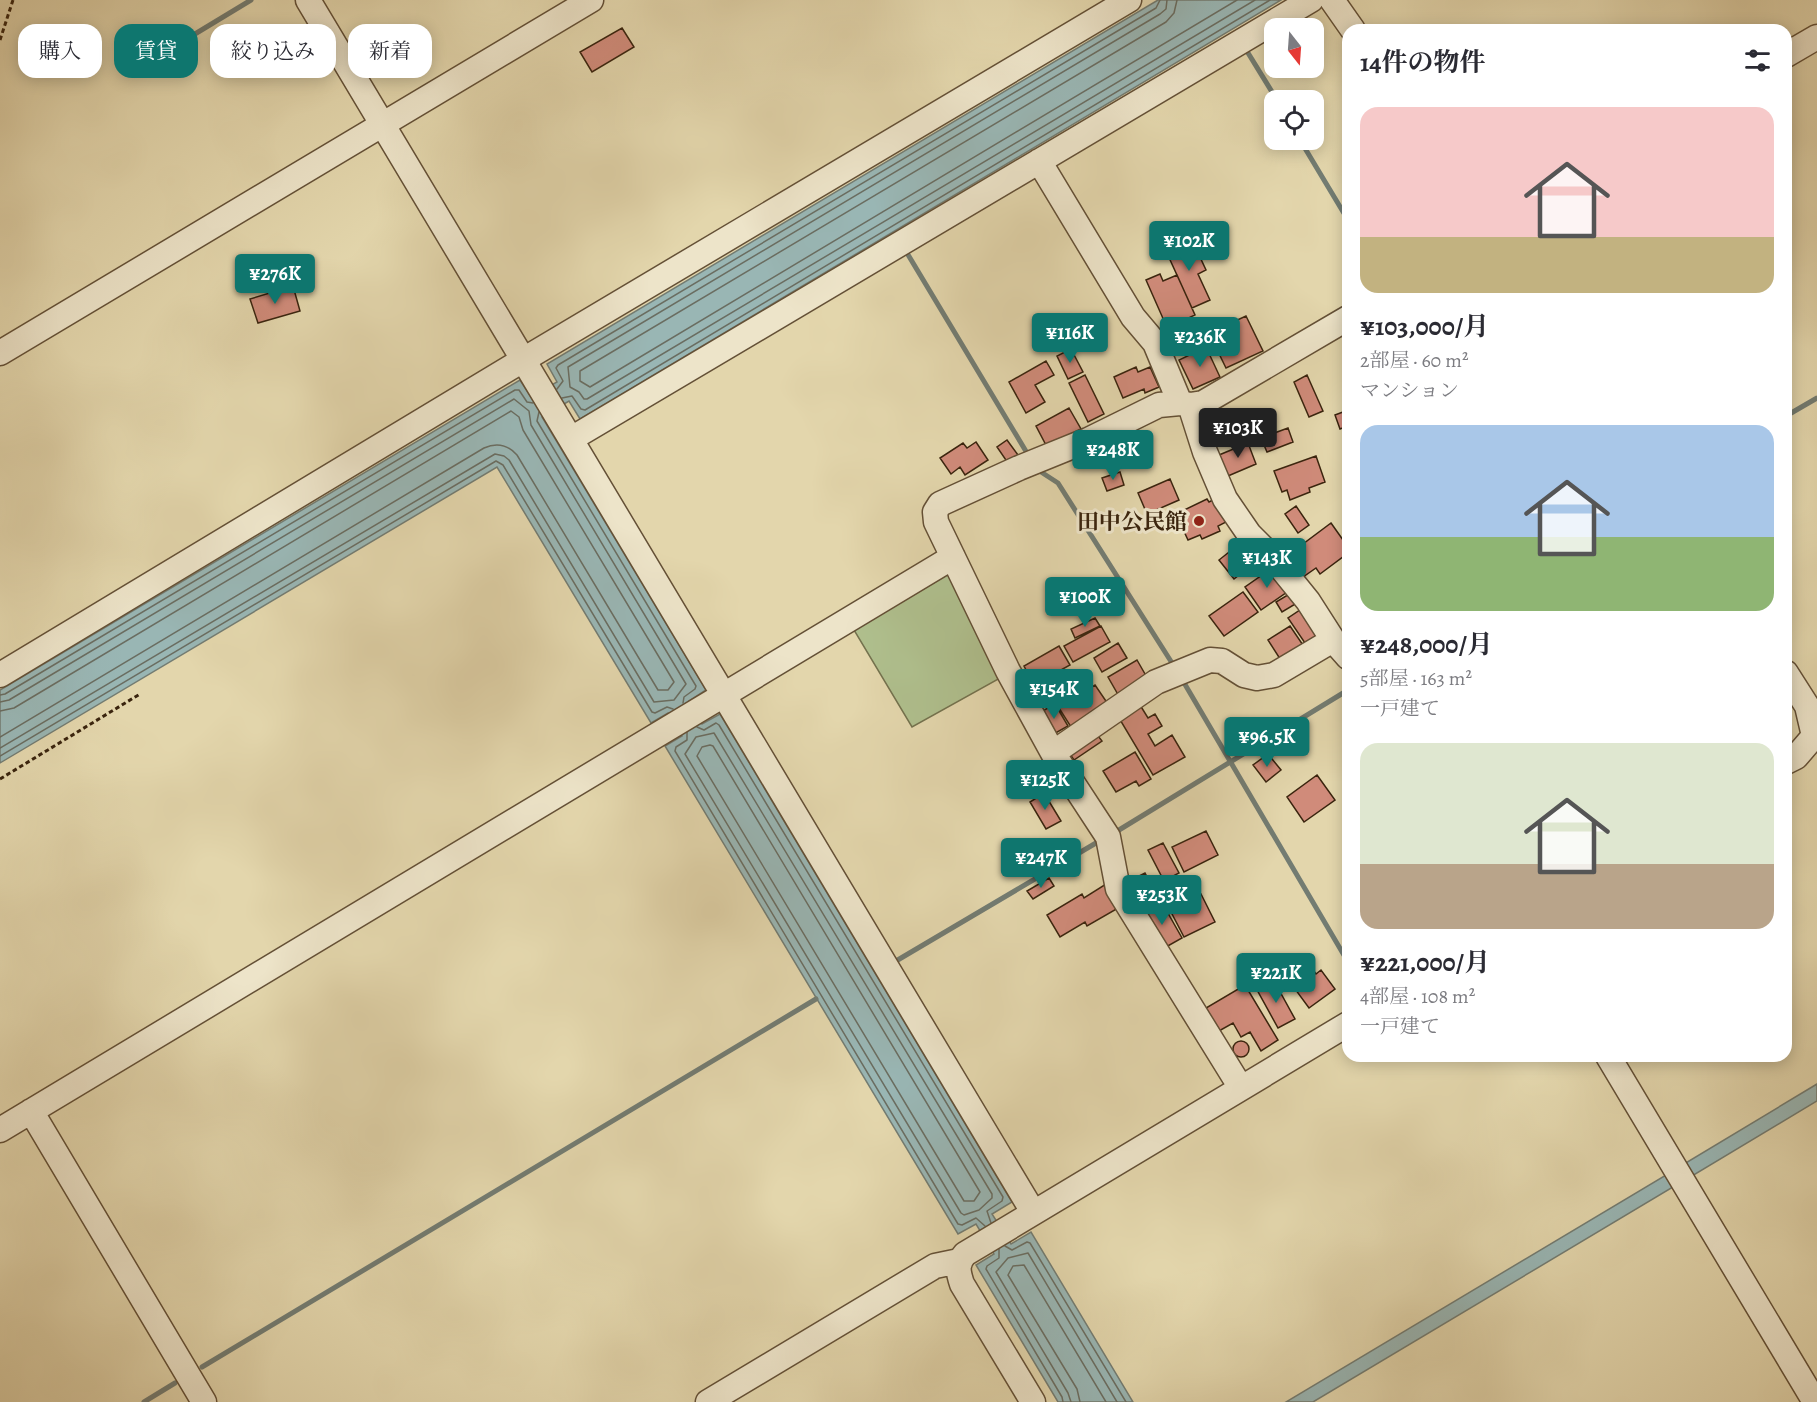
<!DOCTYPE html>
<html lang="ja">
<meta charset="utf-8">
<style>
body{margin:0;font-family:Alegreya,"Noto Serif JP",serif;background:#f7f7f7;color:#2b2b33;height:100vh;display:flex;flex-direction:column;font-size:22px;white-space:nowrap}
*{box-sizing:border-box;margin:0}
p{font-size:20px;color:#7c7c81}
.icon{flex:none;width:33px;height:33px;fill:none;stroke:currentColor;stroke-width:2;stroke-linecap:round;stroke-linejoin:round}
.map{position:relative;flex:1;overflow:hidden}
.panel{position:absolute;left:1342px;top:24px;width:450px;height:1038px;display:flex;flex-direction:column;background:#fff;border-radius:18px;box-shadow:0 3px 15px #0003}
.panel>*{flex:none}
.top-card{position:absolute;left:18px;top:24px;width:570px;height:54px;display:flex;gap:12px}
.needle{width:39px;rotate:163deg}
.tools{position:absolute;left:1264px;top:18px;display:grid;gap:12px}
.tools a{display:grid;place-items:center;width:60px;height:60px;border-radius:12px;background:#fff;box-shadow:0 3px 15px #0003;font-size:30px}
.price{position:absolute;translate:-50% -51px;padding:0 14px;border-radius:6px;background:#0f766e;color:#fff;font-size:20px;line-height:39px;filter:drop-shadow(0 2px 3px #0008)}
.price::after{content:'';position:absolute;left:50%;top:36px;width:18px;height:14px;margin-left:-9px;background:inherit;clip-path:polygon(0 0,100% 0,50% 100%)}
.price.active{background:#222;color:#fff}
ul{padding:0;list-style:none}
li{display:grid;align-content:center;gap:12px;height:318px;padding:0 18px}
li span{display:grid;place-items:center;height:186px;border-radius:18px;color:#555}
li>.icon{margin-inline-start:auto}
span .icon{width:108px;height:108px;fill:#fffc;stroke-width:1}
li b{font-size:26px}
h2{display:flex;justify-content:space-between;align-items:center;height:72px;padding:0 18px;font-size:26px}
.chip{padding:0 21px;border-radius:18px;background:#fff;box-shadow:0 3px 15px #0003;font-size:21px;line-height:54px}
.chip.active{background:#0f766e;color:#fff}
.map>svg:first-child{display:block}
.green{fill:#afbf8d;stroke:#74724e;stroke-width:1.5}
.water{fill:#99b6b4;stroke:#737c72;stroke-width:1.5}
.lines{fill:none;stroke-linecap:round;stroke-linejoin:round}
.shore{stroke:#6a6d61;stroke-width:1.5}
.stream{stroke:#737c72;stroke-width:5}
.building{fill:#d08b7a;stroke:#3a240e;stroke-width:1.5}
.minor-casing{stroke:#645036;stroke-width:27}
.path{stroke:#3a240e;stroke-width:3;stroke-dasharray:4.5 3;stroke-linecap:butt}
.minor{stroke:#ede4c9;stroke-width:24}
.poi-dot{fill:#8f2418;stroke:#ede4c9;stroke-width:2}
.labels{text-anchor:middle;stroke-width:6;stroke-linejoin:round;paint-order:stroke}
.poi-label{font-size:22px;font-weight:bold;fill:#3a240e;stroke:#ede4c9;text-anchor:end}
</style>
<div class="map">
<svg width="1817" height="1402" viewBox="0 0 1817 1402">
<rect width="100%" height="100%" fill="#e3d6ac"/>
<filter id="stains"><feTurbulence type="fractalNoise" baseFrequency=".00333" numOctaves="4"/><feColorMatrix values="0 0 0 0 .2 0 0 0 0 .09 0 0 0 0 .02 0 0 0 .5 -.17"/></filter>
<radialGradient id="worn" r=".72"><stop offset=".6" stop-color="#630" stop-opacity="0"/><stop offset="1" stop-color="#630" stop-opacity=".3"/></radialGradient>
<path class="green" d="M952,572l50,105 -90,50 -58,-97z"/>
<path class="water" d="M1158,0h123l-701,419 -11,-18 -27,16 164,273 -17,11 13,23 18,-10 292,488 -20,12 19,30 20,-12 102,170h-75l-82,-137 18,-11 -18,-30 -18,10 -293,-488 17,-10 -14,-23 -17,10 -154,-256 -497,296v-73l520,-310 11,17 26,-15 -10,-18z
M1817,1084v17l-125,75 -8,-12z
M1666,1175l7,12 -360,215h-27z"/>
<g class="lines">
<path class="shore" d="M1167,0l-1,9 -6,5 -592,353 2,20 9,5 5,7h3l668,-399
M1177,0l-3,13 -8,9 -586,349v10l10,6 647,-387
M557,389l6,-8 -7,-13 2,-3 598,-357 4,-8
M562,398l10,-2 9,13 4,1 685,-410
M539,412l-2,9 159,265 -1,3 -11,8 -1,6
M0,695l5,-1 510,-304h4l8,12 6,1
M0,702l9,-2 505,-301 15,12 2,14 155,259 -12,16 -20,2 -145,-242 -5,-4 -9,-2 -495,294
M0,711l14,-3 497,-297 8,6 4,13 151,252 -6,8h-10l-141,-235c-9,-10 -20,-13 -33,-7l-484,289
M697,727l7,3 12,-7 3,2 284,472 -1,4 -15,10 4,12
M687,732v8l-11,7 -1,4 283,473 4,1 14,-7 9,8
M714,733l278,461v4l-13,12 -15,5 -3,-2 -276,-459 11,-17z
M710,745l3,1 267,446 -6,9h-10l-267,-445 5,-9z
M0,756l496,-295 7,4 149,247 3,1 12,-6 6,2
M1005,1246l7,4 15,-8 3,1 96,159
M999,1249v9l-12,8 -1,3 76,128 1,5
M1071,1402l-3,-9 -72,-121 12,-14 20,-5 89,149
M1080,1402l-3,-13 -69,-114 5,-9 11,-1 82,137"/>
<path class="stream" d="M1245,48l32,52
M152,60l99,-60
M1300,140l48,80
M907,253l120,200
M1786,416l31,-18
M1038,470l20,13 114,180
M1183,681l165,281
M1119,830l229,-140
M896,961l200,-118
M202,1367l614,-368
M144,1402l31,-19"/>
</g>
<path class="building" d="M622,28l12,19 -42,25 -12,-20z
M1192,240l14,30 -8,4 12,26 -18,8 -26,-57z
M1160,274l3,7 14,-6 18,40 -13,6 2,4 -15,7 -23,-52z
M293,286l7,25 -42,12 -8,-24z
M1246,316l17,35 -37,17 -17,-35z
M1206,347l14,30 -27,12 -14,-29z
M1071,349l12,23 -15,7 -11,-23z
M1046,361l8,14 -19,10 10,17 -19,11 -17,-31z
M1136,367l2,5 12,-5 9,20 -14,6 -1,-4 -21,9 -9,-21z
M1085,375l19,39 -16,8 -19,-39z
M1307,375l16,36 -14,6 -15,-35z
M1069,408l12,21 -34,18 -11,-21z
M1348,410v16l-8,3 -5,-14z
M1288,428l5,14 -26,10 -6,-14z
M1007,440l14,19 -11,7 -13,-19z
M976,442l12,18 -23,15 -5,-8 -9,7 -11,-16 23,-15 4,5z
M1248,443l8,21 -28,12 -9,-21z
M1316,456l9,26 -16,6 1,4 -20,8 -3,-10 -5,2 -8,-21z
M1120,472l4,13 -17,6 -5,-13z
M1170,479l9,21 -32,14 -9,-21z
M1217,498l11,23 -10,5 2,5 -18,8 -2,-4 -12,5 -12,-26 31,-15 2,3z
M1296,506l13,19 -11,8 -13,-19z
M1331,523l17,24v6l-28,21 -4,-6 -13,9 -16,-21z
M1243,541l15,19 -24,19 -15,-19z
M1276,570l14,20 -29,20 -16,-23 20,-14 2,3z
M1243,592l15,20 -34,24 -15,-20z
M1291,593l6,10 -15,9 -6,-10z
M1300,610l22,26 -15,10 -19,-28z
M1095,618l5,8 -25,12 -4,-9z
M1101,626l9,16 -37,20 -9,-16z
M1290,626l15,22 -23,14 -14,-22z
M1118,643l9,15 -25,14 -8,-14z
M1059,646l11,19 -36,20 -10,-19z
M1137,660l12,21 -29,17 -12,-21z
M1095,685l13,19 -37,23 -12,-19z
M1055,704l13,22 -16,9 -13,-22z
M1140,705l8,13 7,-4 7,12 -14,8 7,12 17,-11 13,22 -32,18 -34,-57z
M1095,732l7,9 -28,19 -7,-10z
M1135,752l16,27 -12,7 -3,-5 -20,11 -13,-21z
M1268,754l13,16 -15,12 -13,-17z
M1317,775l18,25 -31,22 -17,-25z
M1044,793l17,28 -15,8 -16,-27z
M1206,831l12,24 -34,17 -12,-25z
M1163,843l16,30 -15,8 -16,-31z
M1145,873l6,11 -22,11 -6,-11z
M1049,878l5,8 -21,13 -6,-8z
M1106,884l14,23 -33,19 -2,-4 -25,15 -13,-22 35,-21 2,4z
M1201,894l14,28 -31,15 -14,-27z
M1154,907l3,5 8,-4 17,30 -16,9 -25,-33z
M1302,967l3,4 6,-4 5,7 5,-4 14,19 -26,19 -22,-30z
M1273,979l22,40 -17,9 -22,-40z
M1245,985l33,55 -17,11 -11,-19 -9,5 -8,-14 -14,8 -13,-23z
M1233 1049a8 8 0 1 1 16 0a8 8 0 1 1-16 0Z"/>
<g class="lines">
<defs>
<path id="minor" d="M308,0l725,1212
M1332,0l21,30
M1786,55l31,-18
M1039,161l94,156 22,26 25,60
M0,353l591,-353
M1190,405l15,47 20,47 24,35 25,25 34,42 25,39 15,17
M571,439l740,-439
M1786,673l21,33 7,30 -18,21 -10,5
M0,675l523,-315 606,-360
M1053,753l103,-71 54,-22 12,1 22,14 13,3 17,-3 59,-35
M1608,1056l207,346
M1241,1088l-123,-199 -10,-52 -55,-84 -45,-82 -72,-149 -1,-10 5,-8 79,-36 69,-28 71,-35 21,-2 10,2 13,-2 145,-85
M31,1111l173,291
M0,1130l953,-573
M708,1402l227,-136 24,-5
M1033,1402l-71,-118c-4,-12 -6,-20 3,-30l383,-230"/>
</defs>
<use href="#minor" class="minor-casing"/>
<path class="path" d="M0,40l13,-40
M0,779l140,-85"/>
<use href="#minor" class="minor"/>
</g>
<circle class="poi-dot" cx="1199" cy="521" r="6"/>
<g class="labels">
<g class="poi-label">
<text x="1187" y="529">田中公民館</text>
</g>
</g>
<rect width="100%" height="100%" filter="url(#stains)"/>
<rect width="100%" height="100%" fill="url(#worn)"/>
</svg>
<div class="tools">
<a><svg class="needle" viewBox="-14 -14 28 28"><path d="M0-13l5 13h-10z" fill="#e53935"/><path d="M0 13l5-13h-10z" fill="#7c7c81"/></svg></a>
<a><svg class="icon" aria-label="locate" viewBox="0 0 24 24"><circle cx="12" cy="12" r="6"/><path d="M12 2v4M12 18v4M2 12h4M18 12h4"/></svg></a>
</div>
<b class="price" style="left:1189px;top:272px">¥102K</b>
<b class="price" style="left:275px;top:305px">¥276K</b>
<b class="price" style="left:1070px;top:364px">¥116K</b>
<b class="price" style="left:1200px;top:368px">¥236K</b>
<b class="price active" style="left:1238px;top:459px">¥103K</b>
<b class="price" style="left:1113px;top:481px">¥248K</b>
<b class="price" style="left:1267px;top:589px">¥143K</b>
<b class="price" style="left:1085px;top:628px">¥100K</b>
<b class="price" style="left:1054px;top:720px">¥154K</b>
<b class="price" style="left:1267px;top:768px">¥96.5K</b>
<b class="price" style="left:1045px;top:811px">¥125K</b>
<b class="price" style="left:1041px;top:889px">¥247K</b>
<b class="price" style="left:1162px;top:926px">¥253K</b>
<b class="price" style="left:1276px;top:1004px">¥221K</b>
<div class="top-card">
<a class="chip">購入</a>
<a class="chip active">賃貸</a>
<a class="chip">絞り込み</a>
<a class="chip">新着</a>
</div>
<section class="panel">
<h2>14件の物件<svg class="icon" aria-label="filters" viewBox="0 0 24 24"><path d="M4 7h16M4 17h16"/><circle cx="9" cy="7" r="2"/><circle cx="15" cy="17" r="2"/></svg></h2>
<ul>
<li><span style="background:linear-gradient(#f6c9c9 70%,#c2b280 0)"><svg class="icon" aria-label="home" viewBox="0 0 24 24"><path d="M3 11l9-7 9 7M6 9v11h12V9"/></svg></span><div><b>¥103,000/月</b><p>2部屋 · 60 m²</p><p>マンション</p></div></li>
<li><span style="background:linear-gradient(#a9c7e8 60%,#8fb573 0)"><svg class="icon" aria-label="home" viewBox="0 0 24 24"><path d="M3 11l9-7 9 7M6 9v11h12V9"/></svg></span><div><b>¥248,000/月</b><p>5部屋 · 163 m²</p><p>一戸建て</p></div></li>
<li><span style="background:linear-gradient(#dfe7d0 65%,#b9a48a 0)"><svg class="icon" aria-label="home" viewBox="0 0 24 24"><path d="M3 11l9-7 9 7M6 9v11h12V9"/></svg></span><div><b>¥221,000/月</b><p>4部屋 · 108 m²</p><p>一戸建て</p></div></li>
</ul>
</section>
</div>
